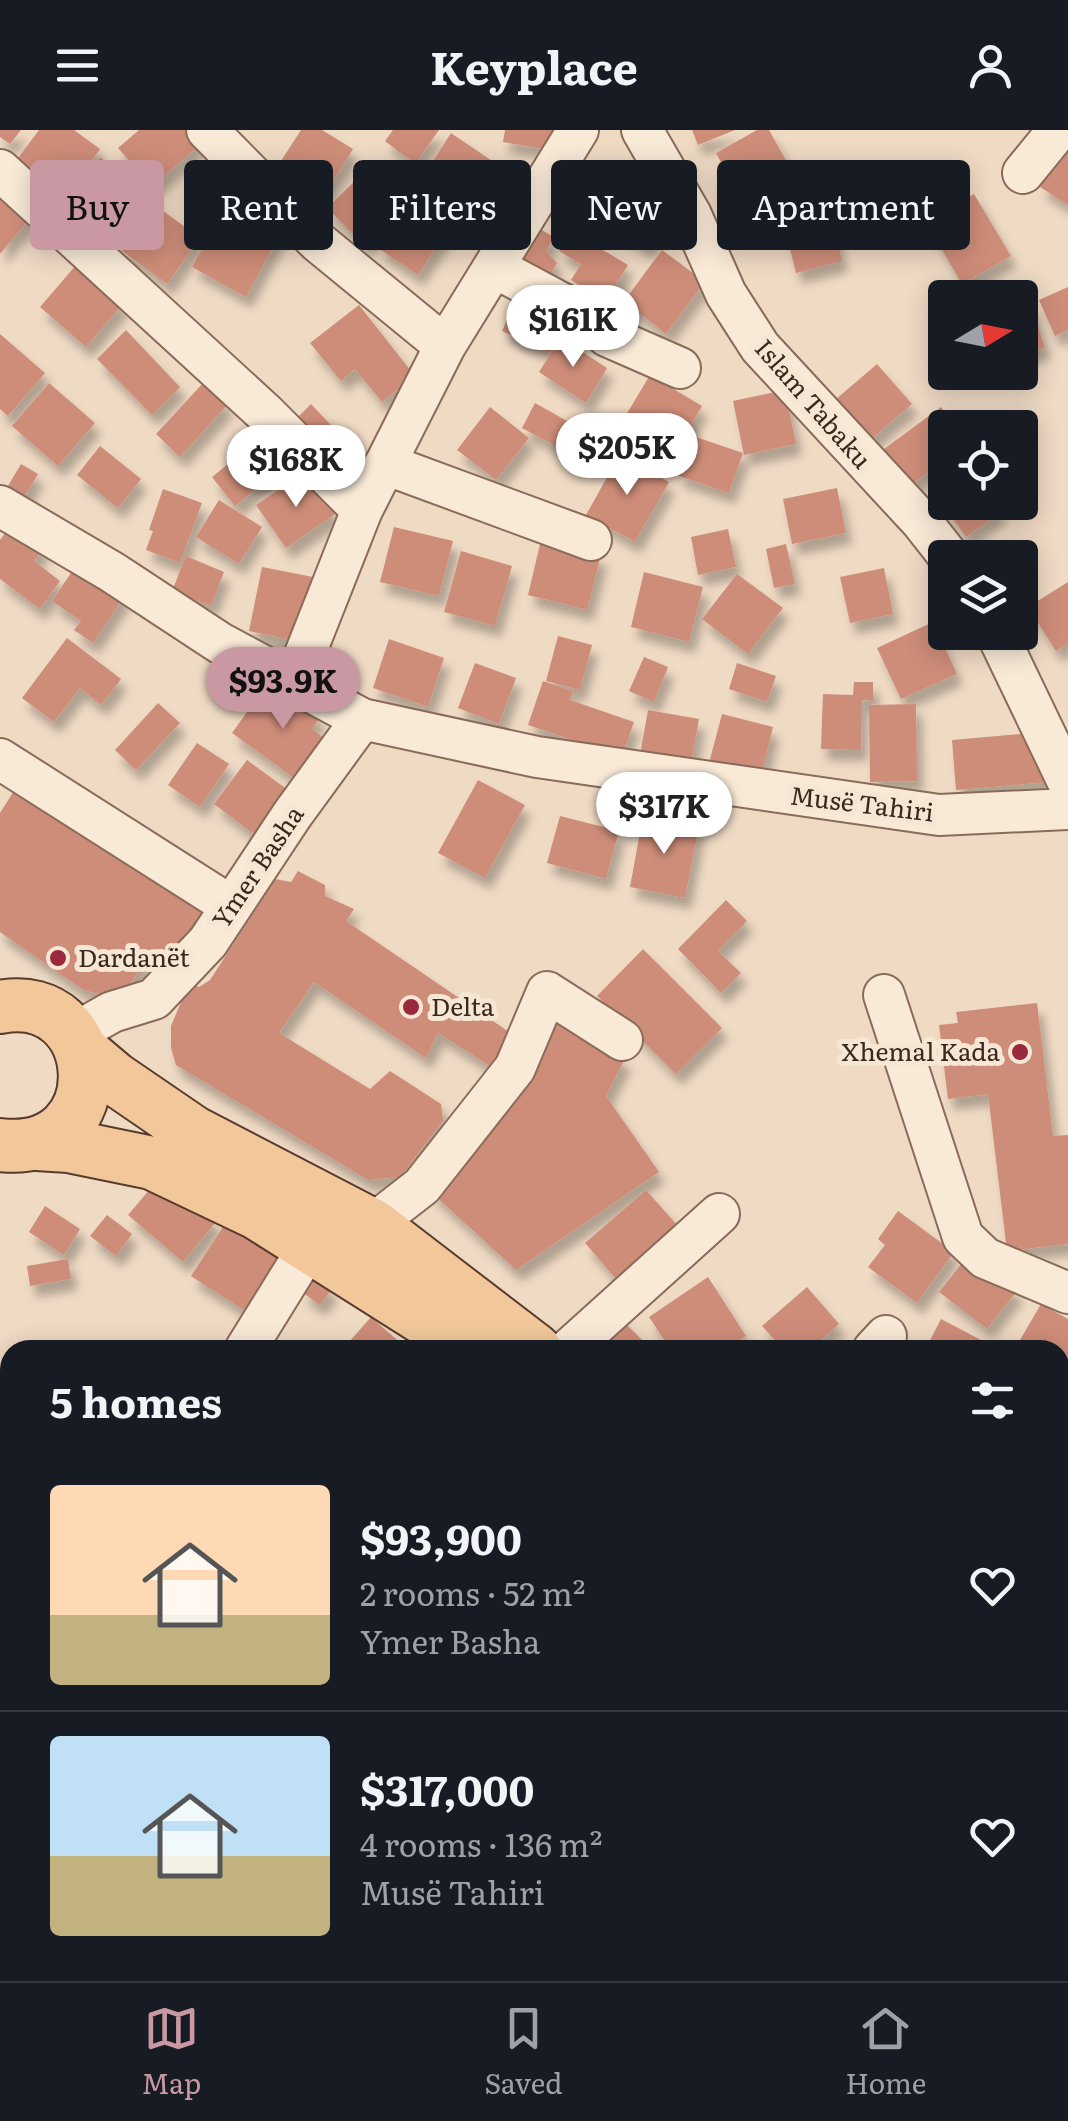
<!DOCTYPE html>
<meta charset="utf-8">
<style>
body{margin:0;font-family:Literata,serif;background:#242831;color:#f1f3f6;height:100vh;display:flex;flex-direction:column;font-size:38px;white-space:nowrap}
*{box-sizing:border-box;margin:0}
p{font-size:32px;color:#9ea1a6}
.icon{flex:none;width:55px;height:55px;fill:none;stroke:currentColor;stroke-width:2;stroke-linecap:round;stroke-linejoin:round}
.map{position:relative;flex:1;overflow:hidden}
.sheet{position:absolute;left:0px;top:1210px;width:1070px;height:642px;display:flex;flex-direction:column;background:#171b24;border-radius:30px 30px 0 0;box-shadow:0 5px 25px #0003}
.sheet>*{flex:none}
.hud{position:absolute;left:30px;top:30px;width:1010px;height:90px;display:flex;gap:20px}
.needle{width:65px;rotate:80deg}
.fabs{position:absolute;left:928px;top:150px;display:grid;gap:20px}
.fabs a{display:grid;place-items:center;width:110px;height:110px;border-radius:10px;background:#171b24;box-shadow:0 5px 25px #0003;font-size:50px}
.price{position:absolute;translate:-50% -85px;padding:0 22px;border-radius:35px;background:#fff;color:#222;font-size:32px;line-height:65px;filter:drop-shadow(0 2px 5px #0008)}
.price::after{content:'';position:absolute;left:50%;top:60px;width:30px;height:22px;margin-left:-15px;background:inherit;clip-path:polygon(0 0,100% 0,50% 100%)}
.price.selected{background:#ca98a3;color:#111}
ul{padding:0;list-style:none}
li{display:flex;align-items:center;gap:30px;height:250px;padding:0 50px}
li+li{border-top:2px solid #363941}
li span{display:grid;place-items:center;flex:none;width:280px;height:200px;border-radius:10px;color:#555}
li>.icon{margin-inline-start:auto}
span .icon{width:120px;height:120px;fill:#fffc;stroke-width:1}
li b{font-size:42px}
h2{display:flex;justify-content:space-between;align-items:center;height:120px;padding:0 50px;font-size:42px}
.chip{padding:0 35px;border-radius:10px;background:#171b24;box-shadow:0 5px 25px #0003;font-size:35px;line-height:90px}
.chip.selected{background:#ca98a3;color:#111}
header{display:flex;justify-content:space-between;align-items:center;height:130px;padding:0 50px;background:#171b24;font-size:45px;font-weight:700}
.tab-bar{display:flex;justify-content:space-around;align-items:center;height:140px;border-top:2px solid #363941;background:#171b24;font-size:28px;color:#9ea1a6}
.tab-bar a{display:grid;justify-items:center;gap:5px}
.tab-bar .selected{color:#ca98a3}
.map>svg:first-child{display:block}
.building{fill:#ce8d79;filter:url(#shadow)}
.lines{fill:none;stroke-linecap:round;stroke-linejoin:round}
.minor-casing{stroke:#8a6b5a;stroke-width:44}
.major-casing{stroke:#583a2e;stroke-width:56}
.minor{stroke:#f9e9d7;stroke-width:40}
.major{stroke:#f2c89b;stroke-width:52}
.poi-dot{fill:#9a293e;stroke:#f6e6d4;stroke-width:4}
.labels{text-anchor:middle;stroke-width:10;stroke-linejoin:round;paint-order:stroke}
.street-label{font-size:25px;fill:#3a271e;stroke:#f6e6d4}
.poi-label{font-size:25px;fill:#3a271e;stroke:#f6e6d4;text-anchor:start}
</style>
<header><svg class="icon" aria-label="menu" viewBox="0 0 24 24"><path d="M4 6h16M4 12h16M4 18h16"/></svg>Keyplace<svg class="icon" aria-label="person" viewBox="0 0 24 24"><circle cx="12" cy="8" r="4"/><path d="M4 21q1-7 8-7t8 7"/></svg></header>
<div class="map">
<svg width="1068" height="1851" viewBox="0 0 1068 1851">
<defs>
<filter id="shadow"><feDropShadow dx="6" dy="11" stdDeviation="5" flood-color="#0004"/></filter>
</defs>
<rect width="100%" height="100%" fill="#efdac4"/>
<path class="building" d="M0,0h21l-11,14 -10,-7z
M39,0h35l26,19 -33,46 -49,-37z
M139,0h52l11,13 -50,44 -34,-39z
M301,0h21l31,19 -28,45 -46,-30z
M393,0h46l-24,34 -30,-23z
M505,0h59l-3,22 -58,-10z
M692,0h43l-37,15z
M757,0h12l25,45 -50,29 -28,-51z
M451,3l50,34 -22,34 -50,-34z
M1068,11v64l-28,-18z
M100,27l48,36 -33,46 -49,-37z
M361,45l38,38 -34,33 -38,-38z
M635,45l43,29 -31,45 -43,-29z
M0,54l34,30 -34,40z
M974,64l37,62 -49,28 -36,-62z
M228,70l54,30 -36,67 -54,-30z
M828,71l14,60 -46,12 -15,-61z
M151,72l49,36 -33,46 -49,-36z
M405,77l40,27 -27,41 -40,-27z
M533,95l21,12 -8,14 11,12 -14,24 -35,-20z
M571,101l57,34 -22,36 -35,-21 10,-16 -22,-13z
M662,120l43,32 -39,52 -42,-33z
M77,134l46,40 -37,43 -46,-40z
M1068,157v43l-13,6 -16,-36z
M1031,174l14,44 -25,8v-48z
M359,175l56,71 -33,26 -27,-33 -14,12 -31,-38z
M513,177l47,22 -11,24 -47,-22z
M126,200l54,57 -28,28 -55,-56z
M0,204l45,39 -37,43 -8,-7z
M561,208l46,30 -21,35 -47,-31z
M877,234l35,40 -43,37 -34,-41z
M650,245l52,31 -27,46 -52,-32z
M204,252l24,22 -48,53 -24,-23z
M49,253l46,40 -37,43 -46,-40z
M785,260l11,54 -52,11 -11,-54z
M535,273l50,28 -13,24 -50,-27z
M311,274l35,37 -20,20 -35,-37z
M490,277l39,31 -33,42 -39,-30z
M941,277l15,21h-11v32l-35,25 -26,-36z
M268,302l23,29 -56,45 -23,-29z
M690,305l53,18 -14,40 -53,-18z
M100,316l41,33 -23,29 -41,-33z
M620,324l49,28 -34,60 -49,-27z
M21,334l17,10 -19,32 -17,-10z
M305,341l30,43 -49,34 -30,-43z
M837,358l9,45 -54,11 -9,-45z
M163,359l39,14 -22,60 -34,-13 7,-19 -4,-1z
M945,361v11h50l6,10 -35,25 -29,-41z
M219,370l43,27 -23,37 -43,-27z
M12,394l32,23 -10,14 26,20 -20,28 -40,-30v-39z
M394,397l59,14 -14,55 -59,-14z
M728,399l8,38 -38,8 -7,-38z
M541,410l60,15 -14,55 -59,-15z
M786,414l9,40 -21,4 -8,-39z
M461,421l51,15 -17,60 -51,-14z
M186,426l38,16 -13,34 -39,-15z
M77,434l48,31 -32,48 -19,-13 7,-9 -29,-20z
M262,437l51,10 -13,65 -51,-11z
M884,438l9,46 -43,9 -10,-46z
M644,442l59,15 -14,55 -58,-15z
M737,444l46,34 -35,46 -46,-35z
M1068,452v62l-12,7 -28,-44z
M933,492l24,52 -56,25 -24,-51z
M558,506l34,9 -12,45 -34,-9z
M67,508l54,41 -20,26 -21,-17 -26,34 -32,-24z
M389,509l55,19 -16,49 -55,-19z
M644,527l24,10 -14,35 -25,-11z
M475,533l41,15 -17,46 -41,-16z
M737,533l39,13 -9,26 -38,-13z
M270,550l50,37 -8,12 18,14 -29,40 -69,-50z
M543,551l30,10 -3,9 64,22 -12,35 -94,-32z
M854,552h19v19l-11,-1 -1,50 -40,-1 2,-55 30,1z
M158,573l22,20 -44,47 -21,-20z
M916,574l1,77 -47,1 -1,-77z
M648,580l51,9 -8,45 -51,-9z
M722,584l51,13 -12,50 -52,-14z
M1043,602l5,50 -92,8 -4,-50z
M197,613l32,21 -29,43 -32,-22z
M247,630l45,33 -33,45 -45,-34z
M478,650l47,25 -40,73 -47,-25z
M17,656l193,124 -39,62 -23,-15 -20,31 -20,8 -25,-6 -83,-58v-119z
M560,686l59,15 -13,48 -59,-16z
M643,686l56,10 -14,72 -55,-11z
M298,741l27,14v11l29,13 -8,12 169,115 -14,37 -63,-40 -12,25 -112,-76 -35,51 91,56 20,-18 51,33 2,17 -43,56 -32,3 -192,-115 -5,-17v-22l18,-43 10,4 11,-7 65,-101 16,3z
M726,770l21,21 -29,30 23,22 -20,20 -43,-44z
M643,819l79,79 -46,46 -79,-78z
M1037,873l16,133 15,-1v109l-61,7 -19,-157 -40,5 -9,-74 19,-2 -2,-11z
M548,883l77,46 -19,37 53,76 -143,98 -86,-79z
M161,1046l55,46 -33,40 -55,-47z
M646,1060l39,44 -61,54 -39,-45z
M45,1076l35,23 -16,26 -35,-23z
M898,1081l56,41 -37,51 -49,-36 17,-22 -7,-6z
M107,1085l25,19 -16,22 -26,-20z
M226,1092l60,40 -35,53 -60,-39z
M969,1124l48,37 -30,38 -48,-37z
M68,1129l3,20 -41,7 -3,-20z
M314,1146l18,13 -12,16 -18,-13z
M708,1147l38,59 -21,14h-54l-22,-33z
M807,1157l32,37 -29,26h-26l-22,-24z
M1041,1174l27,15v55l-8,-5v-19h-34l-9,-5z
M617,1185l25,25 -4,3 7,7h-53z
M371,1187l34,30 -3,3h-44l-9,-8z
M941,1189l42,22 -5,9h-53z
M6,1238l4,3v47l-10,-7v-34z
M10,1361v122l-10,15v-121z
M1060,1546l8,7v20l-8,10z
M0,1555l10,7v15l-10,16z
M189,1842h63l7,9h-80z
M349,1842h48l-8,9h-32z
M550,1842h37l6,9h-55z
M803,1842h117l-7,9 -4,-3 -3,3h-109z"/>
<g class="lines">
<defs>
<path id="minor" d="M207,0l111,112 127,104
M642,0l49,85 35,79 34,53 161,174 29,37
M0,40l265,243 97,97
M1023,43l35,-43
M494,137l93,50 20,19 73,32
M385,334l206,76
M0,376l112,66 108,71 142,76 175,38 402,58 129,-6
M996,502l72,150
M294,552l68,-172 83,-164 133,-216
M0,629l231,147
M884,865l79,242 22,21 83,35
M73,904l39,-22 42,-13 54,-57 84,-127 70,-96
M372,1095l50,-39 93,-118 32,-76 75,48
M245,1220l65,-105
M568,1220l151,-136
M873,1220l13,-14
M1060,1315l8,-13
M0,1609l10,-16
M312,1842l8,9
M628,1842l8,9
M92,1851l7,-9
M672,1851l9,-9"/>
<path id="major" d="M0,877c107,-21 119,152 0,138
M82,921l32,27 79,54 179,93 163,125
M37,1014l32,2 83,17 105,50 217,137
M1060,1740l8,9
M1060,1797l8,8"/>
</defs>
<use href="#minor" class="minor-casing"/>
<use href="#major" class="major-casing"/>
<use href="#minor" class="minor"/>
<use href="#major" class="major"/>
</g>
<g class="poi-dot">
<circle cx="58" cy="828" r="10"/>
<circle cx="411" cy="877" r="10"/>
<circle cx="1020" cy="922" r="10"/>
</g>
<g class="labels">
<g class="street-label">
<text transform="translate(813 274) rotate(49)" y="9">Islam Tabaku</text>
<text transform="translate(862 674) rotate(7)" y="9">Musë Tahiri</text>
<text transform="translate(258 737) rotate(-56)" y="9">Ymer Basha</text>
</g>
<g class="poi-label">
<text x="78" y="837">Dardanët</text>
<text x="431" y="886">Delta</text>
<text x="1000" y="931" text-anchor="end">Xhemal Kada</text>
</g>
</g>
</svg>
<div class="fabs">
<a><svg class="needle" viewBox="-14 -14 28 28"><path d="M0-13l5 13h-10z" fill="#e53935"/><path d="M0 13l5-13h-10z" fill="#9ea1a6"/></svg></a>
<a><svg class="icon" aria-label="locate" viewBox="0 0 24 24"><circle cx="12" cy="12" r="6"/><path d="M12 2v4M12 18v4M2 12h4M18 12h4"/></svg></a>
<a><svg class="icon" aria-label="layers" viewBox="0 0 24 24"><path d="M12 4l9 5-9 5-9-5zM3 14l9 5 9-5"/></svg></a>
</div>
<b class="price" style="left:573px;top:240px">$161K</b>
<b class="price" style="left:627px;top:368px">$205K</b>
<b class="price" style="left:296px;top:380px">$168K</b>
<b class="price selected" style="left:283px;top:602px">$93.9K</b>
<b class="price" style="left:664px;top:727px">$317K</b>
<div class="hud">
<a class="chip selected">Buy</a>
<a class="chip">Rent</a>
<a class="chip">Filters</a>
<a class="chip">New</a>
<a class="chip">Apartment</a>
</div>
<section class="sheet">
<h2>5 homes<svg class="icon" aria-label="filters" viewBox="0 0 24 24"><path d="M4 7h16M4 17h16"/><circle cx="9" cy="7" r="2"/><circle cx="15" cy="17" r="2"/></svg></h2>
<ul>
<li><span style="background:linear-gradient(#ffd9b3 65%,#c2b280 0)"><svg class="icon" aria-label="home" viewBox="0 0 24 24"><path d="M3 11l9-7 9 7M6 9v11h12V9"/></svg></span><div><b>$93,900</b><p>2 rooms · 52 m²</p><p>Ymer Basha</p></div><svg class="icon" aria-label="heart" viewBox="0 0 24 24"><path d="M12 20l-8-8c-3-5 5-10 8-4 3-6 11-1 8 4z"/></svg></li>
<li><span style="background:linear-gradient(#bfe0f5 60%,#c2b280 0)"><svg class="icon" aria-label="home" viewBox="0 0 24 24"><path d="M3 11l9-7 9 7M6 9v11h12V9"/></svg></span><div><b>$317,000</b><p>4 rooms · 136 m²</p><p>Musë Tahiri</p></div><svg class="icon" aria-label="heart" viewBox="0 0 24 24"><path d="M12 20l-8-8c-3-5 5-10 8-4 3-6 11-1 8 4z"/></svg></li>
</ul>
</section>
</div>
<nav class="tab-bar">
<a class="selected"><svg class="icon" aria-label="map" viewBox="0 0 24 24"><path d="M3 6l6-2 6 2 6-2v14l-6 2-6-2-6 2zM9 4v14M15 6v14"/></svg>Map</a>
<a><svg class="icon" aria-label="saved" viewBox="0 0 24 24"><path d="M7 4h10v16l-5-4-5 4z"/></svg>Saved</a>
<a><svg class="icon" aria-label="home" viewBox="0 0 24 24"><path d="M3 11l9-7 9 7M6 9v11h12V9"/></svg>Home</a>
</nav>
